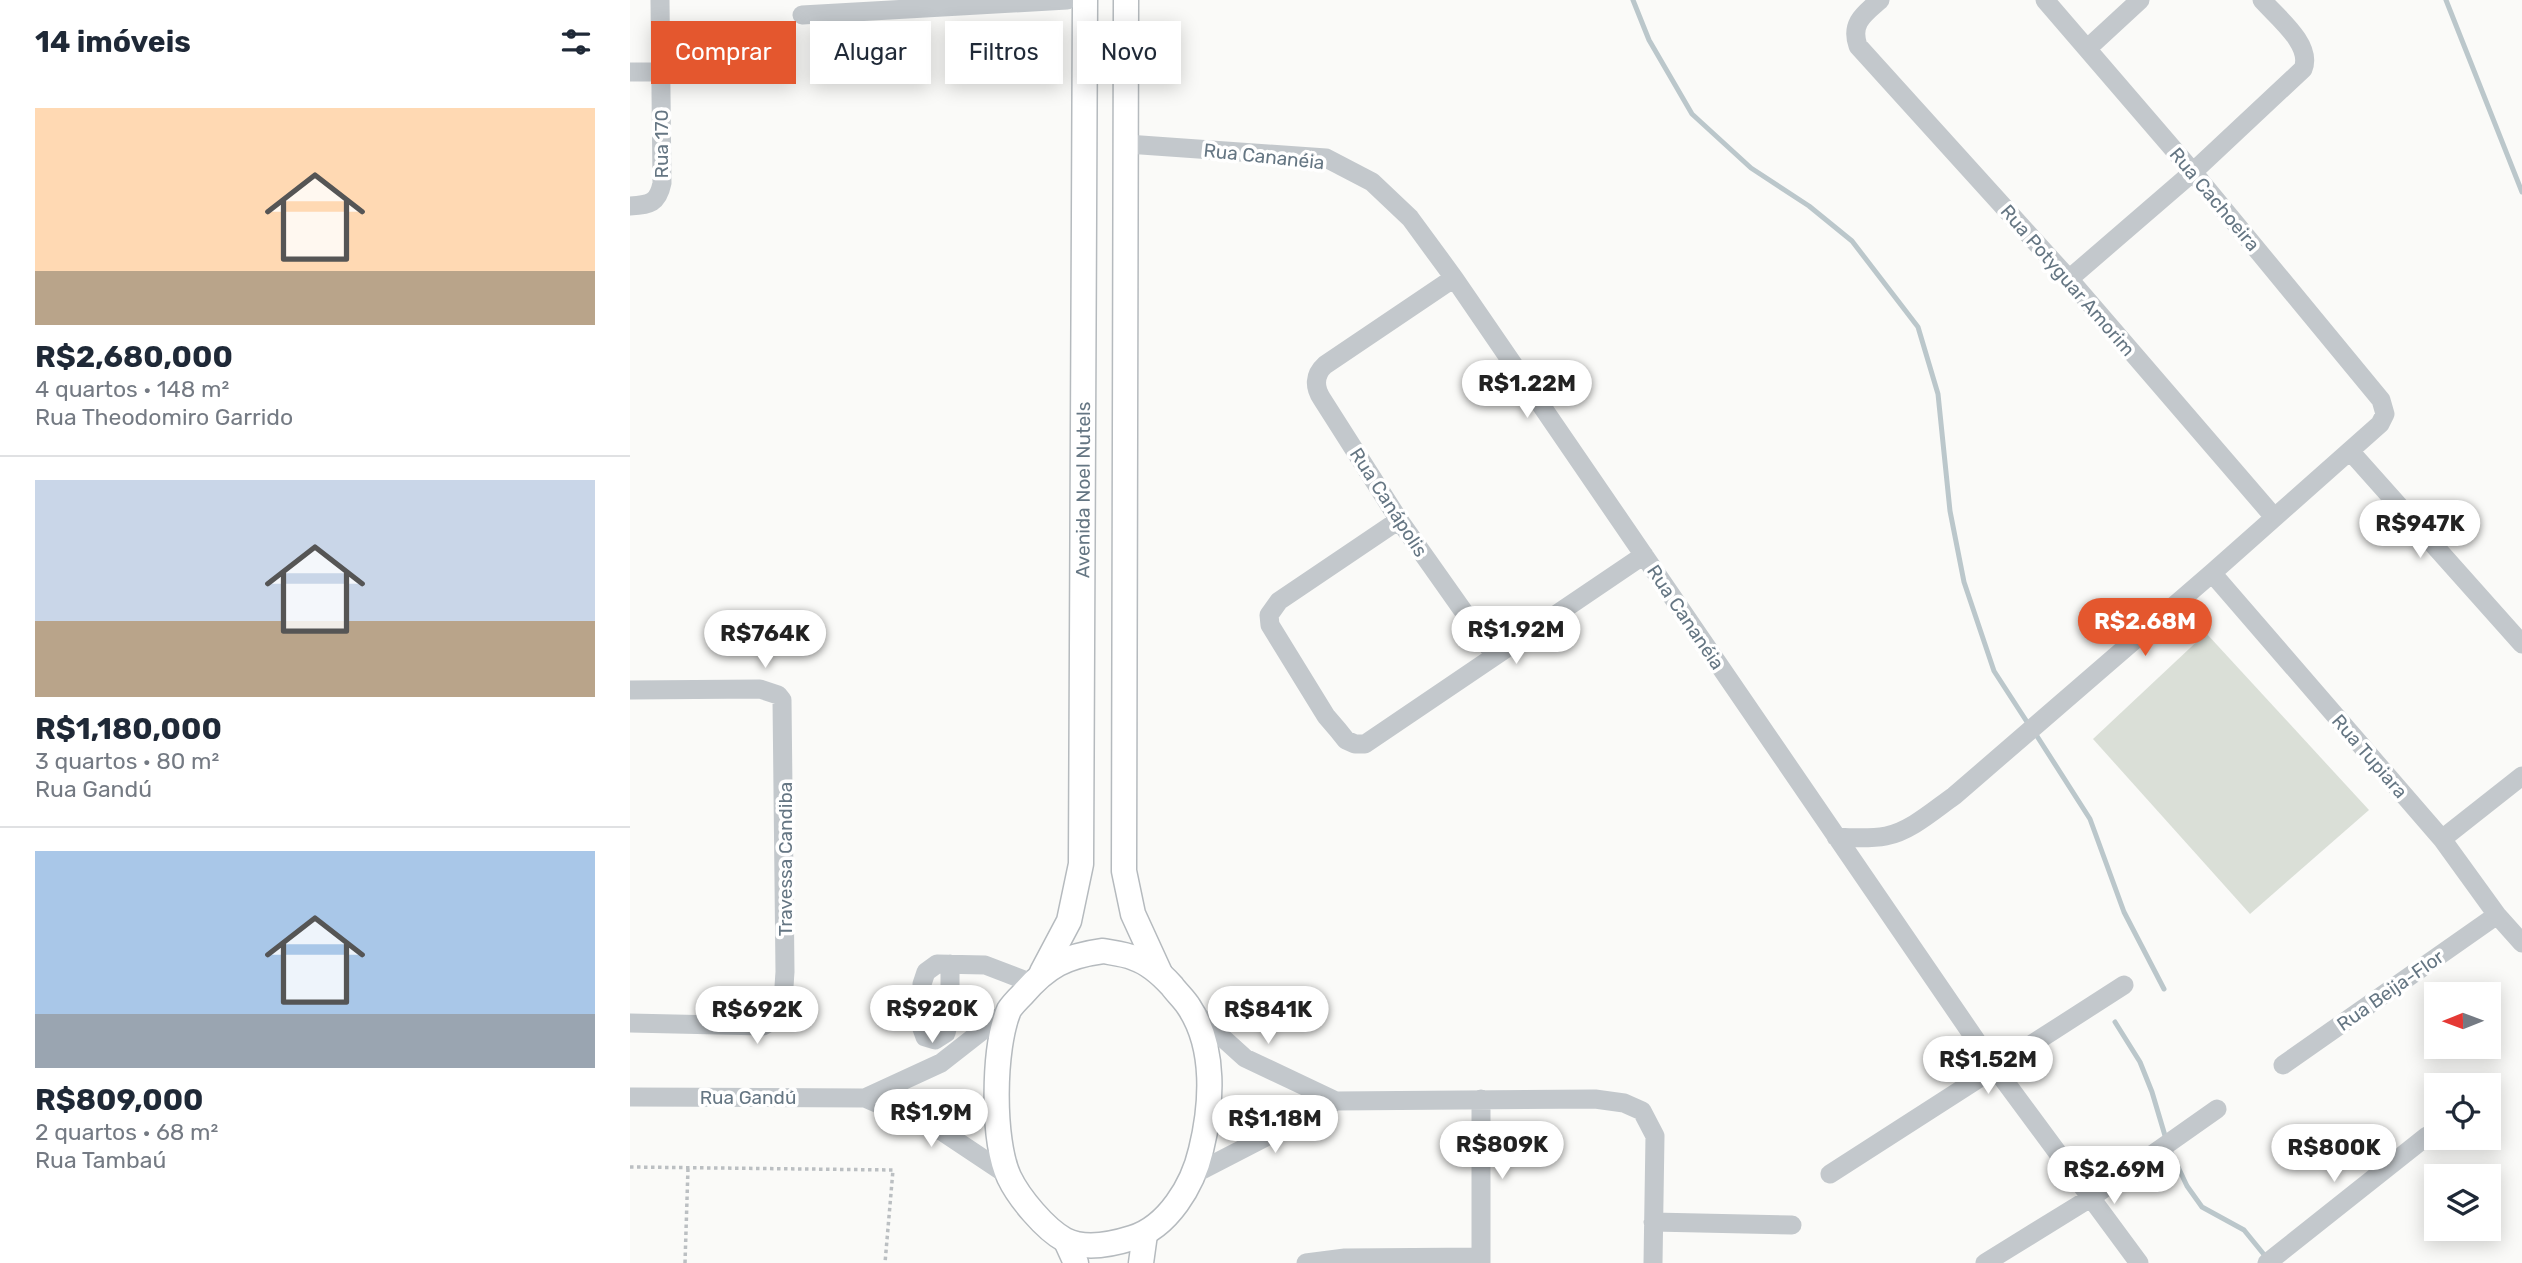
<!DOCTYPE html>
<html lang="pt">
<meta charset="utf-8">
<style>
body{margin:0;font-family:Rubik,sans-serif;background:#f2f2f3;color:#1f2937;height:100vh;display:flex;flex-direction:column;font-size:26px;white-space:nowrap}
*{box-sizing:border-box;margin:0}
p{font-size:23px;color:#747a83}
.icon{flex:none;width:38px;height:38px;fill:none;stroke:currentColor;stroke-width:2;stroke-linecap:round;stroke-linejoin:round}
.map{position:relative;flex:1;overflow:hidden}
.drawer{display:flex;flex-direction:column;background:#fff;width:630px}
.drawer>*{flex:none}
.hud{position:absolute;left:21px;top:21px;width:665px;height:63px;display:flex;gap:14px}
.needle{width:46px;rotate:269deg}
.fabs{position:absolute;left:1794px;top:982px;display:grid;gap:14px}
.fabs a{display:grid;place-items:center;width:77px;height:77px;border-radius:0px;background:#fff;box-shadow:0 4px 18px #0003;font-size:35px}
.price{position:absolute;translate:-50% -60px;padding:0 16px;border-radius:24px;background:#fff;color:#222;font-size:23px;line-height:46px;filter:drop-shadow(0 2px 4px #0008)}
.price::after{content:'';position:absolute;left:50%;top:42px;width:21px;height:16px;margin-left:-10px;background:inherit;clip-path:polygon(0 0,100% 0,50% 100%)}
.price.on{background:#e4572e;color:#fff}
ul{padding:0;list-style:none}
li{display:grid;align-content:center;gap:14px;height:371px;padding:0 35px}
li+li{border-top:2px solid #e0e1e3}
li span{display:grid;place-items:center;height:217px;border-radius:0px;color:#555}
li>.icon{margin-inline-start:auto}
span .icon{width:126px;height:126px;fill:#fffc;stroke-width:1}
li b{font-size:30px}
h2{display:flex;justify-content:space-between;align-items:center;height:84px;padding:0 35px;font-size:30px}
.pill{padding:0 24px;border-radius:0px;background:#fff;box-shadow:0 4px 18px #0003;font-size:24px;line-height:63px}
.pill.on{background:#e4572e;color:#fff}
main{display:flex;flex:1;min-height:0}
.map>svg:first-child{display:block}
.garden{fill:#dadfd7}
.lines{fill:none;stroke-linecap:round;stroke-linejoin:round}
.stream{stroke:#bbc7cb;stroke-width:5}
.major-casing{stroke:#b5babe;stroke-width:27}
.path{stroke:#bbbfc2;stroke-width:3.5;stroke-dasharray:3.5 3.5;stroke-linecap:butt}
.minor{stroke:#c3c8cc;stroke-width:19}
.major{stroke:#fff;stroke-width:24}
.labels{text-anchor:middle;stroke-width:7;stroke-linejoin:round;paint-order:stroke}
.street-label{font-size:19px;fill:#657683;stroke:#fff}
</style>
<main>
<section class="drawer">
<h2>14 imóveis<svg class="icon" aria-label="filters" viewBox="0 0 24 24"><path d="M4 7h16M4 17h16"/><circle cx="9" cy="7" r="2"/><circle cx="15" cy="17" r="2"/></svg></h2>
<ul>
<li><span style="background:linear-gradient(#ffd9b3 75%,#b9a48a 0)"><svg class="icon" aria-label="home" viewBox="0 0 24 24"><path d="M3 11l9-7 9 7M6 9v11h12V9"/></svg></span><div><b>R$2,680,000</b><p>4 quartos · 148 m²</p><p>Rua Theodomiro Garrido</p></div></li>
<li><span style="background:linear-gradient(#c9d6e8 65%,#b9a48a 0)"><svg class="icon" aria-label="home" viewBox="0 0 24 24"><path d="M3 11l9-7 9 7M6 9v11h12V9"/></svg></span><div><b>R$1,180,000</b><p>3 quartos · 80 m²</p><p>Rua Gandú</p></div></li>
<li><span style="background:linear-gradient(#a9c7e8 75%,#9aa5b1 0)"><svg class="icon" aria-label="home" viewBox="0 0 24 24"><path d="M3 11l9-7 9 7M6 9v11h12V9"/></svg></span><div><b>R$809,000</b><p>2 quartos · 68 m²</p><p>Rua Tambaú</p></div></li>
</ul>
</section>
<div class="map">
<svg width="1892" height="1263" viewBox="0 0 1892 1263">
<rect width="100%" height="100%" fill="#fafaf8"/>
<path class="garden" d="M1576,633l163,177 -119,104 -157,-175z"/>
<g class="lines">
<path class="stream" d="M1003,0l16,40 43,74 59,54 58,38 43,35 66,86 20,67 12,117 14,71 30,89 35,54
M1816,0l76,192
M1405,733l55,86 34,93 40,77
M1485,1022l25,40 12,30 14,47
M1539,1148l18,38 15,21 42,23 22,27"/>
<defs>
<g id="major">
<path d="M496,0l-2,871 9,43 27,59"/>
<path d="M473,951c11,2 22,3 31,7 15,5 28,17 38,28 5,7 12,13 17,21 27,41 23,98 12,143 -8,35 -33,77 -69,88 -19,6 -47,12 -67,2 -20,-11 -46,-42 -56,-63 -17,-37 -16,-129 0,-167 3,-5 9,-11 14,-16 24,-28 43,-38 80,-43z"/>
<path id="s1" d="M412,972l27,-51 12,-57 4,-864"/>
<path d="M436,1241l10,22"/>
<path d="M511,1263l4,-29"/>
</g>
</defs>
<use href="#major" class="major-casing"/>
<path class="path" d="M0,1167l263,3 -8,93
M55,1263l3,-95"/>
<path class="minor" d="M1250,0c-16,14 -30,23 -22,46l211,233 205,238
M172,15l265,-15
M1458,48l52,-48
M0,72h30
M497,144l199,14 46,24 38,36 44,60 541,790 144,195
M0,206c20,-1 28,-3 32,-23l-2,-183
M824,278l-129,87c-11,10 -11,22 -3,34l77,121 96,136
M1439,279l124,-107 110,-103c10,-24 -26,-52 -41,-69
M1720,451l172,193
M769,520l-120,81 -10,14 1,10 56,91 12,14 8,10 9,4h10l279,-189
M1582,573l230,266 55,76 25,28
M0,690l130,-1 18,6 4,5 3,272c-2,22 1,44 -22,54l-133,-3
M1206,837c16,1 34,2 50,-1 25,-5 48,-26 68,-40l258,-223 168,-149 5,-10 -4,-14 -188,-228 -148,-172
M1812,839l80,-63
M320,964v52l-4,17 -11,7 -10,-3 -4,-11 1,-42 4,-12 11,-8 48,1 47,18
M563,1011l52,47 91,43
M1653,1065l214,-150
M0,1097l235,1 78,34 66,44
M235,1098l76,-35 69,-54
M566,1173l140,-72 259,-2 29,4 18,8 13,25 -2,127
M1200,1174l294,-189
M1023,1222l139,3
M676,1263l39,-5 136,-1
M851,1263v-164
M1355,1263l107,-66 125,-88
M1637,1263l160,-127"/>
<use href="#major" class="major"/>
</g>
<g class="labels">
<g class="street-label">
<text transform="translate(31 144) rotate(-90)" y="7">Rua 170</text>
<text transform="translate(634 156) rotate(6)" y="7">Rua Cananéia</text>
<text transform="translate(1585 199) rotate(50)" y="7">Rua Cachoeira</text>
<text transform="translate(1438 280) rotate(49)" y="7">Rua Potyguar Amorim</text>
<text dy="7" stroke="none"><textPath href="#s1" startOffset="490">Avenida Noel Nutels</textPath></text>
<text transform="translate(759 502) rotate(57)" y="7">Rua Canápolis</text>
<text transform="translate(1056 617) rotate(56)" y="7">Rua Cananéia</text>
<text transform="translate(1740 756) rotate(49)" y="7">Rua Tupiara</text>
<text transform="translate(155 859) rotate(-90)" y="7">Travessa Candiba</text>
<text transform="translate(1760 990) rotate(-35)" y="7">Rua Beija-Flor</text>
<text x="118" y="1104">Rua Gandú</text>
</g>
</g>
</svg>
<div class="fabs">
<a><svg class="needle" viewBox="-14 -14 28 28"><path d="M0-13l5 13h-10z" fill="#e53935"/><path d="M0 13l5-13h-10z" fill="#747a83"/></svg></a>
<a><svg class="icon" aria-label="locate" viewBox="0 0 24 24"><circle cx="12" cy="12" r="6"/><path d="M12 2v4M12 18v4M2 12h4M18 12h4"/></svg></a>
<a><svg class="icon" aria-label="layers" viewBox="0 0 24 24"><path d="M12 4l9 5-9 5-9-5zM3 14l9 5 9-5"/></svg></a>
</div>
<b class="price" style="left:897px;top:420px">R$1.22M</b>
<b class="price" style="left:1790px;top:560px">R$947K</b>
<b class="price on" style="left:1515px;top:658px">R$2.68M</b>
<b class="price" style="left:886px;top:666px">R$1.92M</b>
<b class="price" style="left:135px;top:670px">R$764K</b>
<b class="price" style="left:302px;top:1045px">R$920K</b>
<b class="price" style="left:127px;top:1046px">R$692K</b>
<b class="price" style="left:638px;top:1046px">R$841K</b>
<b class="price" style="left:1358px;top:1096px">R$1.52M</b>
<b class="price" style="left:301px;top:1149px">R$1.9M</b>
<b class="price" style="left:645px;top:1155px">R$1.18M</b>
<b class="price" style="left:872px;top:1181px">R$809K</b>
<b class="price" style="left:1704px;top:1184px">R$800K</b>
<b class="price" style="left:1484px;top:1206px">R$2.69M</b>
<div class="hud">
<a class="pill on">Comprar</a>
<a class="pill">Alugar</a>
<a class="pill">Filtros</a>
<a class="pill">Novo</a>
</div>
</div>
</main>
